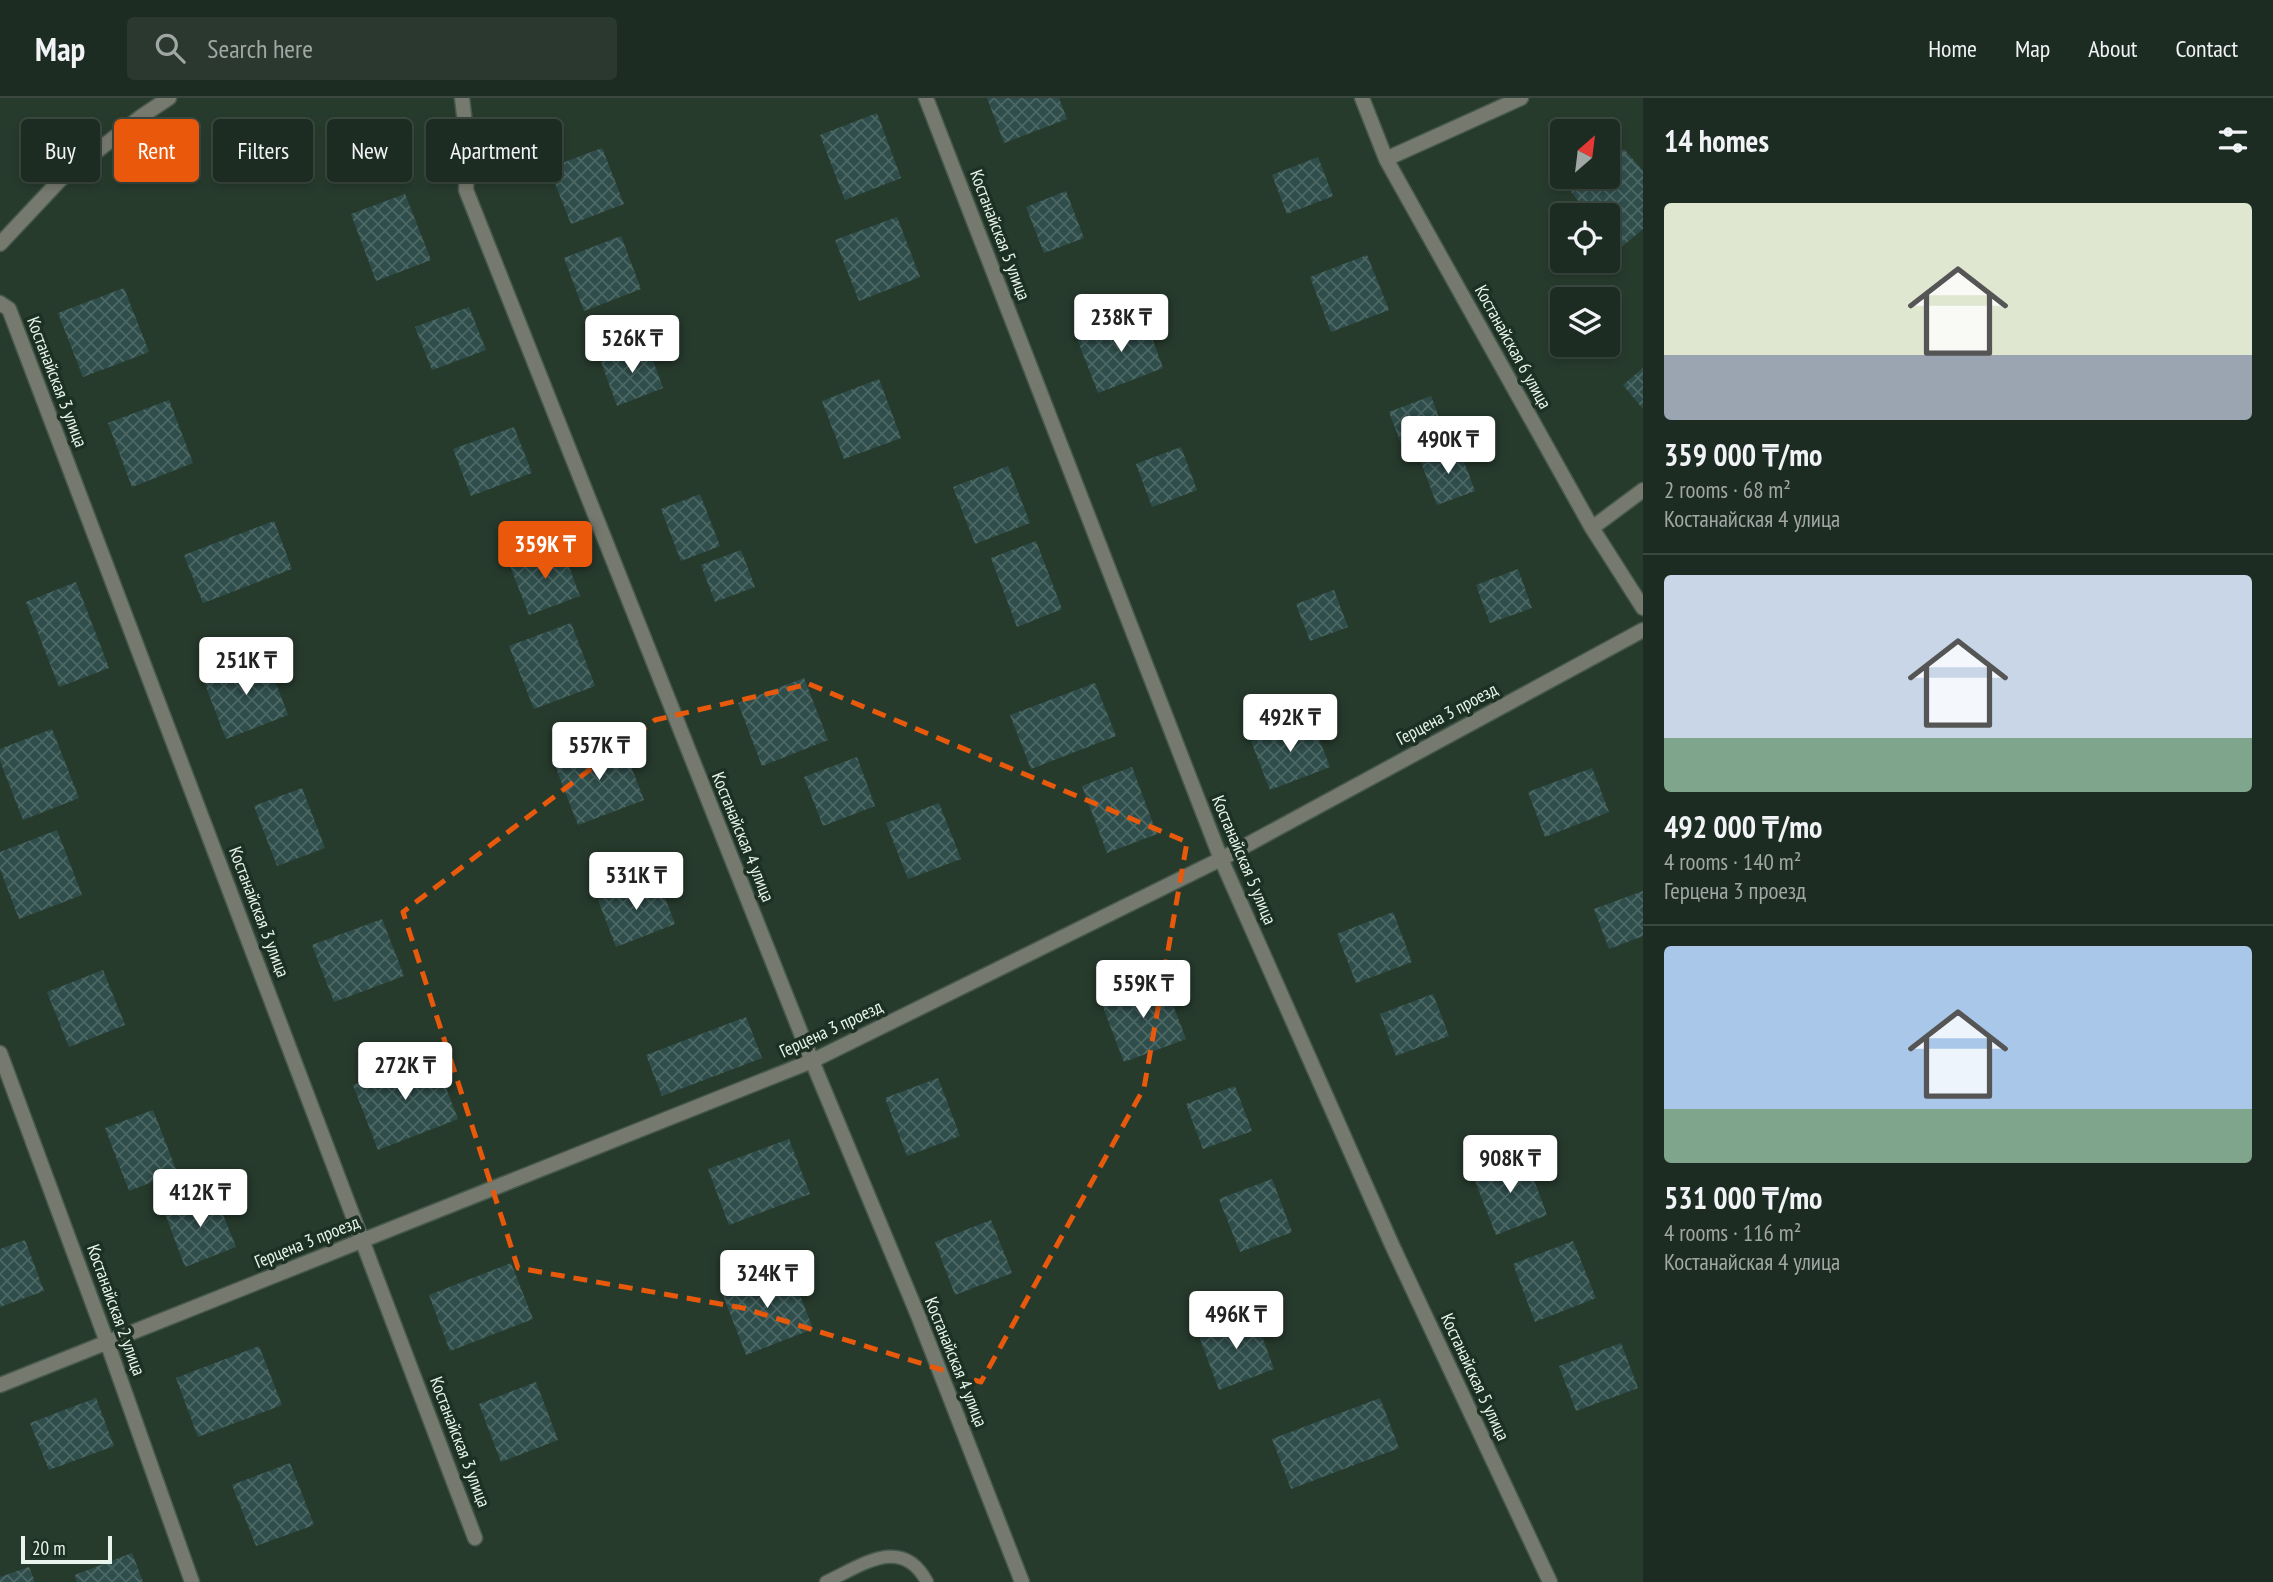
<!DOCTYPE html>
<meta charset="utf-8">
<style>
body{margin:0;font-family:"PT Sans Narrow",sans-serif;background:#2a382f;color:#f1f3f6;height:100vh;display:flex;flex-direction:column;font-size:26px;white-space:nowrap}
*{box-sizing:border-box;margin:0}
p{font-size:23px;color:#a0a7a5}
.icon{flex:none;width:38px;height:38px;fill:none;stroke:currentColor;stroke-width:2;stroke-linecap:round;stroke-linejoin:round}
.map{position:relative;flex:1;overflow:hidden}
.side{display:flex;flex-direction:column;background:#1d2c22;width:630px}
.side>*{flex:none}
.banner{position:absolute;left:21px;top:21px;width:665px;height:63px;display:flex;gap:14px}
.needle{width:46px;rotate:28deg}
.controls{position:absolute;left:1550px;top:21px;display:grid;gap:14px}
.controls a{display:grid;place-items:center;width:70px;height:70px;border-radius:7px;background:#1d2c22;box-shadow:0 4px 10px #0003,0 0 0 2px #3b4840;font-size:35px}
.scale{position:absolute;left:21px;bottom:18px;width:91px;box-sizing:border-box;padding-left:7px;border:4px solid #e9f5ec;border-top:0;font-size:19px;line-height:24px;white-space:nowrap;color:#e9f5ec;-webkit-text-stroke:5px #1d3123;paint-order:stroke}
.price{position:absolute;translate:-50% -60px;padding:0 16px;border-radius:7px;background:#fff;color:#222;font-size:23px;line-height:46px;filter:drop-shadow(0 2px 4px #0008)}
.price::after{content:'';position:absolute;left:50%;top:42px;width:21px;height:16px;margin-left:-10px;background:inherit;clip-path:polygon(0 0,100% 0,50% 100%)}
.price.on{background:#ea580c;color:#fff}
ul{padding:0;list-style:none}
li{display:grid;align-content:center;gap:14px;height:371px;padding:0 21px}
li+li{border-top:2px solid #3b4840}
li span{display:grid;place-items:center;height:217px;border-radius:7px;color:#555}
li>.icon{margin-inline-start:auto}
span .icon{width:126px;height:126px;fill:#fffc;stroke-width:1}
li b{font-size:30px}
h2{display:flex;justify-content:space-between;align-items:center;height:84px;padding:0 21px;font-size:30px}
.chip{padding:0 24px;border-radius:7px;background:#1d2c22;box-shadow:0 4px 10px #0003,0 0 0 2px #3b4840;font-size:24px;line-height:63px}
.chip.on{background:#ea580c;color:#fff}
header{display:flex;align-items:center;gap:42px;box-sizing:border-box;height:98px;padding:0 35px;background:#1d2c22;border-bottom:2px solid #3b4840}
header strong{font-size:33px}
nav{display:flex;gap:38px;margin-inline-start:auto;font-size:24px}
.search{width:490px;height:63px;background:#2a382f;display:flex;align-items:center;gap:18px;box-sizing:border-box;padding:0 24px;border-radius:7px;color:#a0a7a5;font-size:26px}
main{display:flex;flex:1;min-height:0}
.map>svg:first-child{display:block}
.building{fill:url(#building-cross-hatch)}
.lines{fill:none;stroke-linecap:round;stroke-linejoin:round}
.lane-casing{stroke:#46594c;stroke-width:15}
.street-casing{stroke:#46594c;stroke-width:17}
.lane{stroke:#76796e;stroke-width:12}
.street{stroke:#76796e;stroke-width:14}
.marked{fill:none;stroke:#e8590c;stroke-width:5;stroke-dasharray:14 9;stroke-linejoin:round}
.labels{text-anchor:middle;stroke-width:7;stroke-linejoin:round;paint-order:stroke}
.street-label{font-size:18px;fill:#e9f5ec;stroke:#1d3123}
</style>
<header>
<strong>Map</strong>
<div class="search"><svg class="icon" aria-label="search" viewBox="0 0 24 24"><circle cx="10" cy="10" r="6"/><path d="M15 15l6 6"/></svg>Search here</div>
<nav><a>Home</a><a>Map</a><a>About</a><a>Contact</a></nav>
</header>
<main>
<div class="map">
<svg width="1643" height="1484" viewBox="0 0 1643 1484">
<defs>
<pattern id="building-cross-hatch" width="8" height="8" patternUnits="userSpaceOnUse" patternTransform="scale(1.75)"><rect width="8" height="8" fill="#2f4e4b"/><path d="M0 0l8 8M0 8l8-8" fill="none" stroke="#4d6865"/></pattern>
</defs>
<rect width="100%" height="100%" fill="#273b2d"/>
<path class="building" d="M987,0h72l8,21 -63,24z
M877,15l24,65 -56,22 -25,-65z
M602,50l22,56 -53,20 -22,-56z
M1624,51l19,22v58l-25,21 -10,-12v-23h-18l-19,-23 19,-15h18v-15z
M1318,59l15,39 -46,18 -15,-39z
M1066,93l18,47 -40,15 -18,-46z
M405,96l26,66 -55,21 -25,-67z
M897,119l23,60 -61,24 -24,-61z
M621,138l20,53 -57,22 -20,-53z
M1367,157l22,55 -58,22 -21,-55z
M124,190l25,64 -66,25 -25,-64z
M469,209l17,43 -54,20 -17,-43z
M1144,218l19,52 -65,25 -20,-52z
M647,246l16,44 -46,18 -16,-44z
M1643,270v41l-20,-24z
M879,281l22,59 -57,21 -22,-58z
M1431,298l17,45 -42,16 -17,-45z
M169,302l24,63 -61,24 -24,-64z
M514,329l18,46 -61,23 -18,-47z
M1181,349l16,43 -45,17 -16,-43z
M1459,350l16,43 -38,14 -16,-43z
M1008,368l22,57 -55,21 -22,-57z
M700,396l20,52 -39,15 -20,-52z
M274,423l18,48 -89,34 -19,-48z
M1036,443l26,68 -45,18 -26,-69z
M561,448l19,50 -51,19 -19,-49z
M741,452l14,37 -40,15 -14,-37z
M1518,471l14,39 -42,15 -14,-38z
M76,484l33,86 -50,19 -33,-85z
M1334,492l14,37 -38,14 -14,-37z
M571,525l24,63 -61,23 -25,-63z
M265,557l23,60 -62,24 -23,-60z
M804,580l24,62 -66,26 -24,-63z
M1095,585l21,53 -85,33 -21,-54z
M1311,620l19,49 -60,23 -19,-49z
M52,631l27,69 -56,22 -23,-59v-12z
M620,640l24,62 -66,25 -24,-62z
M857,659l18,49 -52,20 -19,-49z
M1132,669l25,67 -50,19 -25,-67z
M1592,670l17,44 -64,25 -17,-45z
M302,690l23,60 -48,18 -23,-60z
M939,705l22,56 -53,20 -22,-56z
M57,732l25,65 -63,24 -19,-50v-17z
M657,779l18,47 -59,23 -18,-47z
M1643,793v45l-34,13 -15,-40z
M1393,814l19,50 -56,21 -19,-49z
M382,821l22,57 -70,26 -22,-57z
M103,872l22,55 -56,22 -22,-55z
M1163,881l23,60 -62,23 -23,-60z
M1433,896l16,42 -53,20 -16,-42z
M746,919l16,41 -100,38 -16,-41z
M433,957l25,64 -80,31 -25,-65z
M938,980l22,58 -53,20 -22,-58z
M1235,988l17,45 -49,18 -17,-45z
M153,1012l24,62 -48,19 -24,-63z
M789,1041l21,55 -81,31 -21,-56z
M1525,1058l22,59 -51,20 -23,-59z
M1272,1081l20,53 -52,20 -21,-53z
M214,1094l22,55 -51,20 -21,-56z
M991,1122l21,53 -57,22 -20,-53z
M25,1142l19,51 -44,16v-58z
M1573,1143l23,57 -61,24 -22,-58z
M511,1165l22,56 -83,32 -21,-56z
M788,1166l25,65 -67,26 -25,-65z
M1253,1214l21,57 -55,21 -21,-57z
M1621,1245l17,45 -62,23 -17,-45z
M259,1248l23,59 -84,32 -22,-59z
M536,1284l22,58 -57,22 -22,-58z
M96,1300l18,48 -65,24 -19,-47z
M1380,1300l19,50 -108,41 -19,-50z
M290,1365l24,62 -58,21 -24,-61z
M132,1455l11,29h-66l-2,-7z
M29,1469l6,15h-35v-5z"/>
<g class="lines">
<defs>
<path id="lane" d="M826,1484c35,-16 76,-48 101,0"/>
<path id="street" d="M462,0l6,51 -2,41 346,871 105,252 105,269
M926,0l295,761 171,386 158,337
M1362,0l24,61 206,369 51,80
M1386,61l135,-61
M0,146l61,-65 81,-63 27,-18
M0,205l9,6 466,1229
M1592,430l51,-38
M0,955l107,289 85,240
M0,1287l812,-324 409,-202 422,-229"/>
</defs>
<use href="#lane" class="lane-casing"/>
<use href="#street" class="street-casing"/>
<use href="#lane" class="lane"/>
<use href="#street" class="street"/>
</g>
<path class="marked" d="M809,586l378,158 -43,246 -163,294 -238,-74 -225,-40 -115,-356 252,-192z"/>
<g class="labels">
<g class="street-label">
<text transform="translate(1000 137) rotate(69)" y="6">Костанайская 5 улица</text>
<text transform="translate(1513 249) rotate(61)" y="6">Костанайская 6 улица</text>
<text transform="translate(57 284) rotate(69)" y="6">Костанайская 3 улица</text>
<text transform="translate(1447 616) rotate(-28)" y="6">Герцена 3 проезд</text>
<text transform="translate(743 739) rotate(68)" y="6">Костанайская 4 улица</text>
<text transform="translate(1244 762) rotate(67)" y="6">Костанайская 5 улица</text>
<text transform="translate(259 814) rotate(69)" y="6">Костанайская 3 улица</text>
<text transform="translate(831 931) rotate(-25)" y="6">Герцена 3 проезд</text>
<text transform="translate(307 1144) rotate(-22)" y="6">Герцена 3 проезд</text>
<text transform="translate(116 1212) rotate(70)" y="6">Костанайская 2 улица</text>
<text transform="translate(956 1264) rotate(68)" y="6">Костанайская 4 улица</text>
<text transform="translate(1475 1279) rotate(65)" y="6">Костанайская 5 улица</text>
<text transform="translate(460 1344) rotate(69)" y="6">Костанайская 3 улица</text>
</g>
</g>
</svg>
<div class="controls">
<a><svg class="needle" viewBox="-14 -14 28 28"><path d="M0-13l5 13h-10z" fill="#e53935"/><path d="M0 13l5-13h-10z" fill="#a0a7a5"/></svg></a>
<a><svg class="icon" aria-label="locate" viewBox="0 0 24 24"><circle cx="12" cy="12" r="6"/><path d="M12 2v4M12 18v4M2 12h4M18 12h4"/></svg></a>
<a><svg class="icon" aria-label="layers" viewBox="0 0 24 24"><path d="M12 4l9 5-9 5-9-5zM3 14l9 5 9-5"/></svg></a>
</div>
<div class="scale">20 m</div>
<b class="price" style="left:1121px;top:256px">238K ₸</b>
<b class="price" style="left:632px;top:277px">526K ₸</b>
<b class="price" style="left:1448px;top:378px">490K ₸</b>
<b class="price on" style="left:545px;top:483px">359K ₸</b>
<b class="price" style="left:246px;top:599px">251K ₸</b>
<b class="price" style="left:1290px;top:656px">492K ₸</b>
<b class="price" style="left:599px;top:684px">557K ₸</b>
<b class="price" style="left:636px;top:814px">531K ₸</b>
<b class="price" style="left:1143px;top:922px">559K ₸</b>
<b class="price" style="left:405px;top:1004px">272K ₸</b>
<b class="price" style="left:1510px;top:1097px">908K ₸</b>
<b class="price" style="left:200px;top:1131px">412K ₸</b>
<b class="price" style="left:767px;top:1212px">324K ₸</b>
<b class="price" style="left:1236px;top:1253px">496K ₸</b>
<div class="banner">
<a class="chip">Buy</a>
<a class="chip on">Rent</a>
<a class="chip">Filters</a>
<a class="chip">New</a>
<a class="chip">Apartment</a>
</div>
</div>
<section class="side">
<h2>14 homes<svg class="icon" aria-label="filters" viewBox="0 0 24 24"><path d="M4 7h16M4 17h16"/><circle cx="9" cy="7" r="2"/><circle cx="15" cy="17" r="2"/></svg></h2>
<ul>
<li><span style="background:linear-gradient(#dfe7d0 70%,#9aa5b1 0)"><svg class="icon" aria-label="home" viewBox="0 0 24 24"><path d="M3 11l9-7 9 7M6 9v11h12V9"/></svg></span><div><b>359 000 ₸/mo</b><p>2 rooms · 68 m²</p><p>Костанайская 4 улица</p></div></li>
<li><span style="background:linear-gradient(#c9d6e8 75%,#7fa58c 0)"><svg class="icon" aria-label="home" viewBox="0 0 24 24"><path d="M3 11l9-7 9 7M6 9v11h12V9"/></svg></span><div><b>492 000 ₸/mo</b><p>4 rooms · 140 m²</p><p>Герцена 3 проезд</p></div></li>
<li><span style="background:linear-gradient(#a9c7e8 75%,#7fa58c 0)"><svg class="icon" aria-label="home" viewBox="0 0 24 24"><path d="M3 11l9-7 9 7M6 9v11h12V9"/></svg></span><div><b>531 000 ₸/mo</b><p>4 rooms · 116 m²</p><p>Костанайская 4 улица</p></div></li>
</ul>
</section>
</main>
